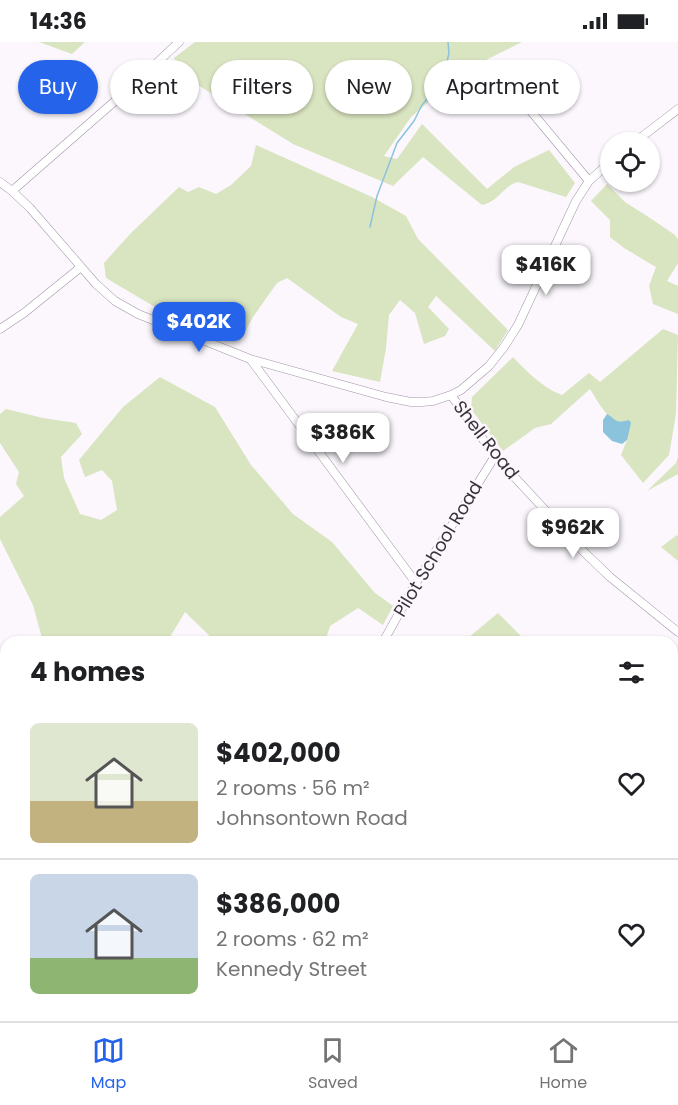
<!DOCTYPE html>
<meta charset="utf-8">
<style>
body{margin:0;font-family:Poppins,sans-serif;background:#f2f2f2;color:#202124;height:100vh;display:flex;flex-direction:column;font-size:22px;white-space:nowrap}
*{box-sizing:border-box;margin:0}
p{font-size:20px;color:#757577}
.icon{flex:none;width:33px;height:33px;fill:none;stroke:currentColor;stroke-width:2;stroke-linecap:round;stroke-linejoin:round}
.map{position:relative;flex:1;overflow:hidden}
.sheet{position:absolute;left:0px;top:594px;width:678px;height:386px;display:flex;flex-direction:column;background:#fff;border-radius:18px 18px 0 0;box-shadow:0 2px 4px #0004}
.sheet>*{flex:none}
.hud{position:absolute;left:18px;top:18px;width:642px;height:54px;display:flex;gap:12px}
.tools{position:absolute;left:600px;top:90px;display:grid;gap:12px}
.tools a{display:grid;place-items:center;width:60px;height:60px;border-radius:50%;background:#fff;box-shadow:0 2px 4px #0004;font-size:30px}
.price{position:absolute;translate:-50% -51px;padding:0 14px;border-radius:12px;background:#fff;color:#222;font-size:20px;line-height:39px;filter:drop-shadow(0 2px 3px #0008)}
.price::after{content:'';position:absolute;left:50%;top:36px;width:18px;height:14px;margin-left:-9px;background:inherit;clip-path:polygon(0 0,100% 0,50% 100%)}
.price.selected{background:#2563eb;color:#fff}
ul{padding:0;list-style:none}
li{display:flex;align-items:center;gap:18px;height:150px;padding:0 30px}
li+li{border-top:2px solid #e0e0e0}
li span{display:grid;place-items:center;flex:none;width:168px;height:120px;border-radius:9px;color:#555}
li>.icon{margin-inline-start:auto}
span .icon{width:72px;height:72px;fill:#fffc;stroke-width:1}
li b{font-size:26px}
h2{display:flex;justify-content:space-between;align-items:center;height:72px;padding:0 30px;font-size:26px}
.tag{padding:0 21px;border-radius:27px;background:#fff;box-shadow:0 2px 4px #0004;font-size:21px;line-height:54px}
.tag.selected{background:#2563eb;color:#fff}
.status{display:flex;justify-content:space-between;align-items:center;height:42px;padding:0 30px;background:#fff;direction:ltr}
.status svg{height:16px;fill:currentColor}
.dock{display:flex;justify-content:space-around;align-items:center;height:84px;border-top:2px solid #e0e0e0;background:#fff;font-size:16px;color:#757577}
.dock a{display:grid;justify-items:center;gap:3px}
.dock .selected{color:#2563eb}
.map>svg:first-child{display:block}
.green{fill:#d9e4c0}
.water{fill:#8bc3dd}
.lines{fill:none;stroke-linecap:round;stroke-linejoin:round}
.stream{stroke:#8bc3dd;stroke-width:1.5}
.minor-casing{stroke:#a392ab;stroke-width:9}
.minor{stroke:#fff;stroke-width:8}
.labels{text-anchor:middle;stroke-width:4.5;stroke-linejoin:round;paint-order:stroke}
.street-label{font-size:18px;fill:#39323c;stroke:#fbf7fd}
</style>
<div class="status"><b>14:36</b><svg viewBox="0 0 49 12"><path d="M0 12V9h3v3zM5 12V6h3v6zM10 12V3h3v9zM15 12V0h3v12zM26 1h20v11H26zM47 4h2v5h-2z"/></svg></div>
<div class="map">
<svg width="678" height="979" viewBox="0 0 678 979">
<rect width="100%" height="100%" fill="#fbf7fd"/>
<path class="green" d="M39,0h46l-13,12z
M195,0h327l-56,28 -55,47 -27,39 13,3 25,-35 65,65 27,-22 35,-17 26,33 -9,14 -48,-15c-16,4 -18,19 -36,23l-59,-48 -30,29 -100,-42 -108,-67 -11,-19z
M256,103l116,52 34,19 12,23 90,91 -13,21 -59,-55 -8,11 21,22 -4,7 -21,8 -9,-31 -15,-13 -11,15 -3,33 -6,34 -48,-11 26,-47 -17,-7 -54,-39 -10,5 -24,34 -13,24 -85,-34 -49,-29 -2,-15 26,-29 49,-47 9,5 11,-5 17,7 15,-9 20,-19z
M607,142l18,18 28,18 22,15 3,4v24l-11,18 11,5v28l-25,-10 -4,-18 7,-19 -32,-19 -14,-11v-17l-19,-19z
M663,287l15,6 -2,79 -7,41 -26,28 -22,-28 6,-15 -6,-17c-15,-4 -23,-22 -31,-34l-39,35 -16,4 -32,23 -32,-42 1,-12 41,-40c14,15 30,31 49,38l27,-22 11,9z
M160,335l55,30 36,58 42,49 39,28 43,51 18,13 -10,19 -25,-17 -28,18 -5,16h-109l-31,-30 -15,25 5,5h-132l-10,-37 -33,-66v-22l24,-21 -8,-12 3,-12 -19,-29v-29l6,-5 37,9 33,5 6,11 -21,23 3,21 16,36 21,6 16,-10 -5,-29 -10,-11 -17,7 -6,-17 44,-53z
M678,415v17l-31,17 29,-28z
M677,493l1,1v25l-17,-14z
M498,571l23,23 -7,6h-51z
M678,766v22l-6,6v-25z
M0,860l6,11v99l-6,4z
M672,880l6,8v91h-265l5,-5h254z"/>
<path class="water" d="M607,372c10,6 8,10 22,6l2,3 -4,17 -5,4 -10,-3 -9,-9v-12z
M381,974h30l-5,5h-21z"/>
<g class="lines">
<path class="stream" d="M370,185l7,-31 20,-53 17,-22 8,-16 11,-13 13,-26 3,-13 -1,-11
M411,974l7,5
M587,979l1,-5"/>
<defs>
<path id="minor" d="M500,32l89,107
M635,100l43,-33
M0,140l12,9 18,17 66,76 19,17 23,13 112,45 136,38 25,5h11l11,-1 18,-6 10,-5 28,-24 15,-19 14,-22 58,-124 13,-20 21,-19
M12,149l119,-104 48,-45
M0,287l24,-16 57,-46
M251,318l165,223
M451,353l44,61 89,96 26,25 68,55
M383,600l33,-59 79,-127
M675,850l3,-2
M278,974v5"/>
</defs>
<use href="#minor" class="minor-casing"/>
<use href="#minor" class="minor"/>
</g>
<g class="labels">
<g class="street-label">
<text transform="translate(486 398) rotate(52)" y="6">Shell Road</text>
<text transform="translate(438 507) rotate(-59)" y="6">Pilot School Road</text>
</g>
</g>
</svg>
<div class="tools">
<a><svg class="icon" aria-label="locate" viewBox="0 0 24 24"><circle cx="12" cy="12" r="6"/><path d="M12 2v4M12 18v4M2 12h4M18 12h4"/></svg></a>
</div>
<b class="price" style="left:546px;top:254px">$416K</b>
<b class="price selected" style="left:199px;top:311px">$402K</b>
<b class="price" style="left:343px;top:422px">$386K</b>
<b class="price" style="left:573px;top:517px">$962K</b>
<div class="hud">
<a class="tag selected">Buy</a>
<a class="tag">Rent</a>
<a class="tag">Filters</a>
<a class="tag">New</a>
<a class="tag">Apartment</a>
</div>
<section class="sheet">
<h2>4 homes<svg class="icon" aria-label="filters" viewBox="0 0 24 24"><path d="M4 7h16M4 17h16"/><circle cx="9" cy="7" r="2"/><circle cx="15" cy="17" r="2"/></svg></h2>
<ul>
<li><span style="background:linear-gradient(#dfe7d0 65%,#c2b280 0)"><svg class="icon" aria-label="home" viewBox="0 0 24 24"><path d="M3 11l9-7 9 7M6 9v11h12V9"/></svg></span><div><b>$402,000</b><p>2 rooms · 56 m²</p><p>Johnsontown Road</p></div><svg class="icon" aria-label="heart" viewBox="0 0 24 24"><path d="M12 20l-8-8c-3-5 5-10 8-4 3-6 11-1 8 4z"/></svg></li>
<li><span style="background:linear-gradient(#c9d6e8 70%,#8fb573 0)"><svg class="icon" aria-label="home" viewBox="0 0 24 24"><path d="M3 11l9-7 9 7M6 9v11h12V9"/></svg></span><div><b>$386,000</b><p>2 rooms · 62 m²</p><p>Kennedy Street</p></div><svg class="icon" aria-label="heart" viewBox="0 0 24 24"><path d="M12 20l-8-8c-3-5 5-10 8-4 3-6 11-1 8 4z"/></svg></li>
</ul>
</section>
</div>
<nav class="dock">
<a class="selected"><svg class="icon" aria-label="map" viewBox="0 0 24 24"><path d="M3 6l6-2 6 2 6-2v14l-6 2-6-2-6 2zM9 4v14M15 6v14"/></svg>Map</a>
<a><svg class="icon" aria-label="saved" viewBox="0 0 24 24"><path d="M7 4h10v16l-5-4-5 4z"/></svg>Saved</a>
<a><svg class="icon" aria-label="home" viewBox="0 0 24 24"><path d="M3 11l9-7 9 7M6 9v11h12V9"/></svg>Home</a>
</nav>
